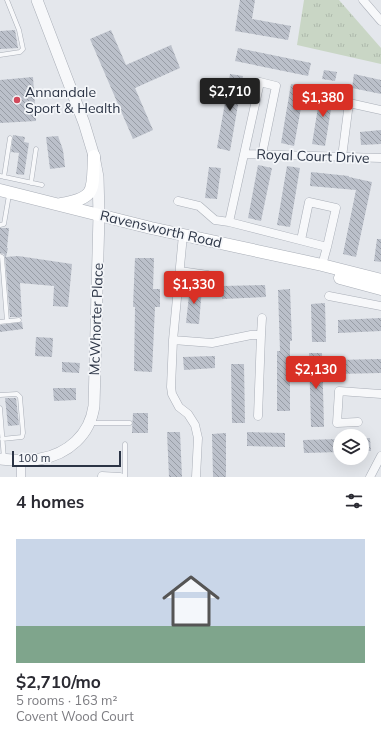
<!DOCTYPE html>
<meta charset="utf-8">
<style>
body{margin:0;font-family:Mulish,sans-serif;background:#f2f2f3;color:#2b2b33;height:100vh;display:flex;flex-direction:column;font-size:15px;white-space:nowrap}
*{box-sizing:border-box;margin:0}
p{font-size:13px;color:#7c7c81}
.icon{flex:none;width:22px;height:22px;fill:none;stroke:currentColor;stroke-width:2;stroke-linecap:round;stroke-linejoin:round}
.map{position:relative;height:477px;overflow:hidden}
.side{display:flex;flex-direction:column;background:#fff;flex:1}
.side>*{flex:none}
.tools{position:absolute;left:333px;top:429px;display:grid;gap:8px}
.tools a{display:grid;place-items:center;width:36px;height:36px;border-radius:50%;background:#fff;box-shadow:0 4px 16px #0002;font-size:20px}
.scale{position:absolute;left:12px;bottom:10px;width:109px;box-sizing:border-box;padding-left:4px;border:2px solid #2b3445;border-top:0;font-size:11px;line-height:14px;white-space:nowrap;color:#2b3445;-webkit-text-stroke:3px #f4f6f9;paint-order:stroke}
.price{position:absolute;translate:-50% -34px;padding:0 9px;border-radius:4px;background:#d93025;color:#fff;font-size:13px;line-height:26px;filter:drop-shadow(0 1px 2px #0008)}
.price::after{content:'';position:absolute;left:50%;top:24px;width:12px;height:9px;margin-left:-6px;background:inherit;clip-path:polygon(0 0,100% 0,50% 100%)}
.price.current{background:#222;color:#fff}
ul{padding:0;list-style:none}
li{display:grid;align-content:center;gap:8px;height:212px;padding:0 16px}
li span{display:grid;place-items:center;height:124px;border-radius:0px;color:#555}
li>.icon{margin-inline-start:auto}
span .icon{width:72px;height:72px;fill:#fffc;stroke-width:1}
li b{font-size:17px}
h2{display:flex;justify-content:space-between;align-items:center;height:48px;padding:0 16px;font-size:17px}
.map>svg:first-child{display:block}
.grass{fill:url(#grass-tufts)}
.building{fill:url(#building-back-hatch)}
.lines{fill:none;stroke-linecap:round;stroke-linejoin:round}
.service-casing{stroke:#a9aeb7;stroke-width:5}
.minor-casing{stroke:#a9aeb7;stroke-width:9}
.tertiary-casing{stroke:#a9aeb7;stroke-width:12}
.secondary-casing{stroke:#a9aeb7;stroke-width:13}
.service{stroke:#f7f8fa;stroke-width:4}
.minor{stroke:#f7f8fa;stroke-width:8}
.tertiary{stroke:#f7f8fa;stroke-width:11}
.secondary{stroke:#fff;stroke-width:12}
.poi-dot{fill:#d1495b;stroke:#f4f6f9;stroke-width:1.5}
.labels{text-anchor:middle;stroke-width:3.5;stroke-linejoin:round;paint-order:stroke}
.poi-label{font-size:14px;fill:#2b3445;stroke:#f4f6f9;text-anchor:start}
.street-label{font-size:14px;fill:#2b3445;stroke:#f4f6f9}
</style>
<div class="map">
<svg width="381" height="477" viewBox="0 0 381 477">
<defs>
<pattern id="grass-tufts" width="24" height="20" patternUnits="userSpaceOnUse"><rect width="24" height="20" fill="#c9d6c5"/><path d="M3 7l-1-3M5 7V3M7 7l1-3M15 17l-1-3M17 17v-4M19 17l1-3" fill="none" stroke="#adb8ab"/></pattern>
<pattern id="building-back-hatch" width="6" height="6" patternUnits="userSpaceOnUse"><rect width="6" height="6" fill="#bbc0ca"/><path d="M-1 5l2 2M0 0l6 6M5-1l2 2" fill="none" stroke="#989da6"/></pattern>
</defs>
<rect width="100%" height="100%" fill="#e4e7ec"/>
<path class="grass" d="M304,0h35l42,48v16l-84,-19z"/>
<path class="building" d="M240,0h15l-3,19 39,7 -3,14 -53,-9z
M15,30l3,18 -18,1v-18z
M111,30l15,35 45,-20 9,23 -45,20 18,42 -20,9 -43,-100z
M238,48l73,15 -3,13 -73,-15z
M324,70l13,2 -2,9 -13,-2z
M230,74l13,2 -13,75 -13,-3z
M354,74l27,6v14l-29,-6z
M33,77l3,44 -36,2v-43z
M291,84l14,2 -11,60 -13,-3z
M321,89l13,2 -9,55 -13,-2z
M381,130v14l-20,1 -1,-13z
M13,135l12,2 -1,5 5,1 -5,32 -8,-1 3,-21 -8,-1z
M58,136l5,14 2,17 -15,2 -4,-32z
M258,165l14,3 -11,53 -13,-3z
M287,166l13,2 -10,59 -13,-2z
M209,167l12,1 -4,31 -12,-1z
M311,172l38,4v1l23,5 -16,75 -13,-3 13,-64 -46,-4z
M0,228h9l-2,20h1l-2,9 12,-1 54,8 -4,43 -15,-1 1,-20 -34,-3 2,34h-12l-5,-60 -1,-3 -4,-1z
M377,239h4v23l-7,-1z
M135,258h19l-1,31h7v18h-5l-3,65 -18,-1 1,-64h-2z
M265,285l1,12 -44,2 -1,-13z
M190,286l12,1 -3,37 -13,-1z
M290,289l2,52h-2v70h-13v-60h3l-2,-61z
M325,303l1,39h-14l-1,-38z
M381,318v13l-43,2v-13z
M22,322l1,7 -23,3v-7z
M36,337l17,1 -1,19 -17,-1z
M309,353h13l2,74h-13z
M215,356v12l-31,2 -1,-13z
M381,359v14l-45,1 -1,-14z
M62,362l18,1 -1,10 -17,-1z
M231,364h13l1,59h-13z
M53,388h23v12l-22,1z
M5,398h11l3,27 -11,1z
M133,413h15v20h-16z
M167,432h13l2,45h-13z
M247,432l38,1v14l-38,-1z
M226,433v44h-13l-1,-43z
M362,438h8l1,13h-9z
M340,439v13l-36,1 -1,-13z"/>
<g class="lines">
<defs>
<path id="service" d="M0,55l20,-3 3,-3 -4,-19 -12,-30
M0,176l42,9
M4,177l6,-39
M31,183l5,-34
M0,225l4,-1 5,-29
M0,256l2,1 5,64
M180,269l28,4
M0,322l19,-2
M0,395l17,-1 3,3 3,36 -1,4 -20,2
M0,408l4,51
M90,423h40
M125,477v-33"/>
<path id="minor" d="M363,0l18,21
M245,154l136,4
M262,154l14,-68 -16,-4 -31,140 98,25 -5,18
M342,157l7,-54 32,7
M178,201l21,5 16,14 14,2
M183,235l-10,105 -2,47 1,7 7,13 9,7 7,11 3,13 -2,39
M301,240l8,-38 27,6 -9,39
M329,296l52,10
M261,335l1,-17
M173,340l39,3 39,-8h10l-3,81
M358,422l-21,1 2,-32 42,3
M102,476l18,1
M21,477v-16
M370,477l11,-21"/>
<path id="tertiary" d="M0,459c13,1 27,3 40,0 28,-5 50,-24 54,-53l5,-191 -1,-38 -4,-21 -10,-33 -47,-123"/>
<path id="secondary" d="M0,190l151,38 171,37 59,15
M61,204c37,-6 31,-15 33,-48
M340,278l41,11"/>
</defs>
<use href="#service" class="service-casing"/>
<use href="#minor" class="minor-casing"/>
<use href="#tertiary" class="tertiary-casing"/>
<use href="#secondary" class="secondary-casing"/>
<use href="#service" class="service"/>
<use href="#minor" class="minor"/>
<use href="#tertiary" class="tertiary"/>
<use href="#secondary" class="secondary"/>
</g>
<circle class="poi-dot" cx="17" cy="100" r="4"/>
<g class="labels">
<g class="poi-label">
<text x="25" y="97">Annandale<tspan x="25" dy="16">Sport &amp; Health</tspan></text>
</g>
<g class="street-label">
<text transform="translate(313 156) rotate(2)" y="5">Royal Court Drive</text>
<text transform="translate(161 229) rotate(13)" y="5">Ravensworth Road</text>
<text transform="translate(96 319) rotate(-88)" y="5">McWhorter Place</text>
</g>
</g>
</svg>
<div class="tools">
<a><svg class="icon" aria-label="layers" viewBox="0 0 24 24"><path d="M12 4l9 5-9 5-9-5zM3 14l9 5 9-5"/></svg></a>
</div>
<div class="scale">100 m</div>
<b class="price current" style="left:230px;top:112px">$2,710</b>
<b class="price" style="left:323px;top:118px">$1,380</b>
<b class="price" style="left:194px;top:305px">$1,330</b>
<b class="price" style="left:316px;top:390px">$2,130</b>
</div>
<section class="side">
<h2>4 homes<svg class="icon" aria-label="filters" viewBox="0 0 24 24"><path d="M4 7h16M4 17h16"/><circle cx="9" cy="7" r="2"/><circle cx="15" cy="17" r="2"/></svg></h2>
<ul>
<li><span style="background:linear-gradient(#c9d6e8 70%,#7fa58c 0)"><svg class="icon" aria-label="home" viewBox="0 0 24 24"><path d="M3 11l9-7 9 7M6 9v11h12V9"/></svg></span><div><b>$2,710/mo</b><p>5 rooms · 163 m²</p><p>Covent Wood Court</p></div></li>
</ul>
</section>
